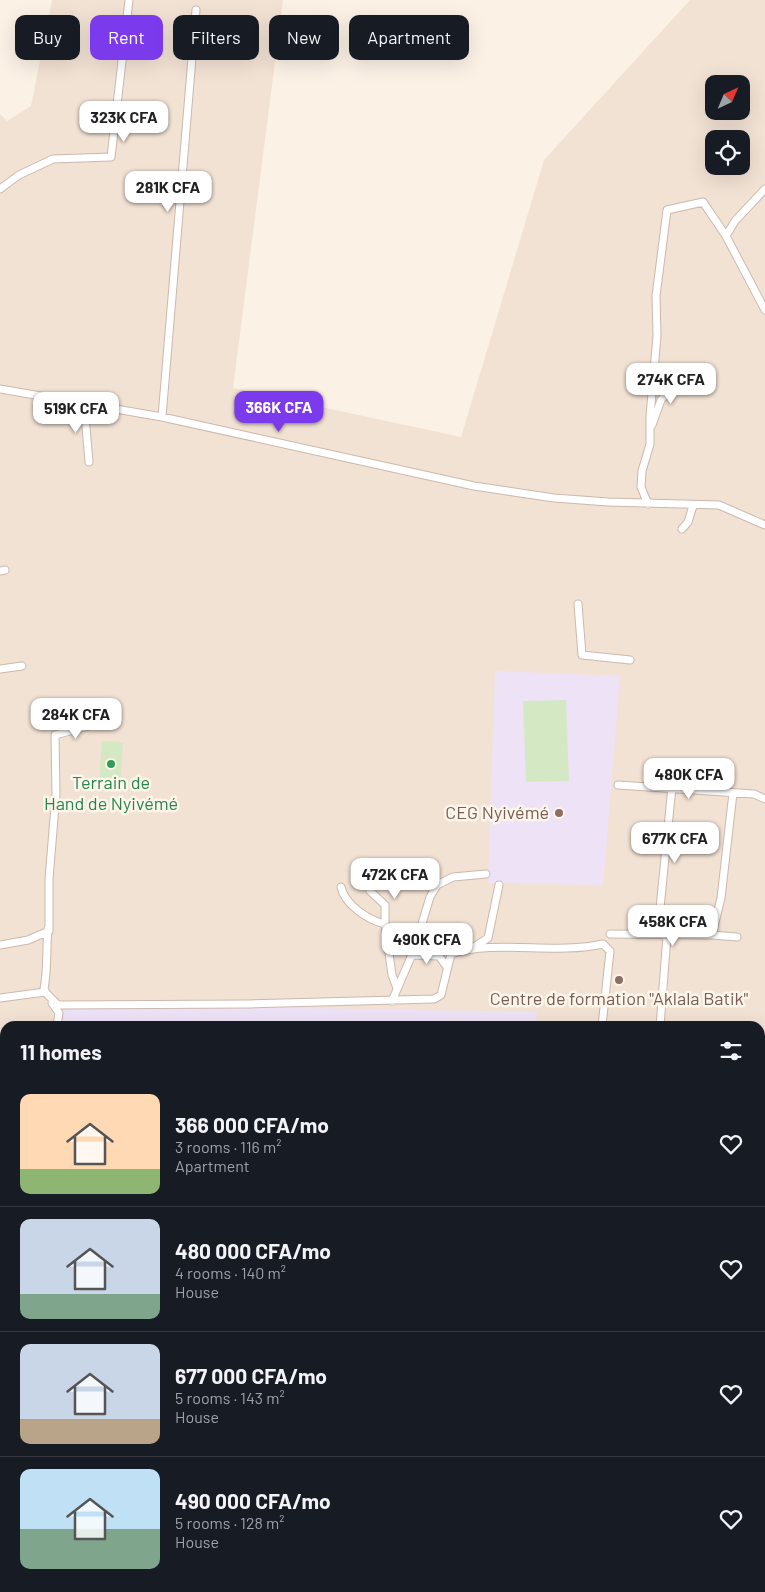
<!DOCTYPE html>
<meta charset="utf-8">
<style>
body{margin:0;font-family:Barlow,sans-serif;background:#20242c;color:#f1f3f6;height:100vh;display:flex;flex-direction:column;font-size:19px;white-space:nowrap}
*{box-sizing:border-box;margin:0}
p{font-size:16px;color:#9ea1a6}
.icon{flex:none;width:28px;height:28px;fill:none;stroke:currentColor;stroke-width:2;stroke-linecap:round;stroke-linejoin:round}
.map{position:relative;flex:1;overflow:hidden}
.panel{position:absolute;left:0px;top:1021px;width:765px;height:571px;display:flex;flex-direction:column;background:#171b24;border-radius:15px 15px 0 0;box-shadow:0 5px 20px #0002}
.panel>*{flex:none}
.guide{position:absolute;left:15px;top:15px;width:500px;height:45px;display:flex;gap:10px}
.needle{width:32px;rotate:44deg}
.controls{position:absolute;left:705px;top:75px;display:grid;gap:10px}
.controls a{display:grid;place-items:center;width:45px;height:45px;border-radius:10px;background:#171b24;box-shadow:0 5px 20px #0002;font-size:25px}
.price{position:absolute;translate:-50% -42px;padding:0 11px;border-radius:10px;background:#fff;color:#222;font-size:16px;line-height:32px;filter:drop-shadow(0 1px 2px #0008)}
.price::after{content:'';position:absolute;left:50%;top:30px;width:15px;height:11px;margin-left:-8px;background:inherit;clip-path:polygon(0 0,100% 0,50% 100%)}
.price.current{background:#7c3aed;color:#fff}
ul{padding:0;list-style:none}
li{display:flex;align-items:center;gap:15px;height:125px;padding:0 20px}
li+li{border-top:1px solid #363941}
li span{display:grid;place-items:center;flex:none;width:140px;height:100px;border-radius:10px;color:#555}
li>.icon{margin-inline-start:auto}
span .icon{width:60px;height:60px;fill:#fffc;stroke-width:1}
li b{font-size:21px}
h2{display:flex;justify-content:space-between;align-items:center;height:60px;padding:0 20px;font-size:21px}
.pill{padding:0 18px;border-radius:10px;background:#171b24;box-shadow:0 5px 20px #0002;font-size:18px;line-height:45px}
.pill.current{background:#7c3aed;color:#fff}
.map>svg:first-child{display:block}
.residential{fill:#f2e2d4;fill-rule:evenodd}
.education{fill:#eee2f7}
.grass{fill:url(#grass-tufts)}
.garden{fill:#d5e8c4}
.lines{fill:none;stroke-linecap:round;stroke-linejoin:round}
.stream{stroke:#a2d0d4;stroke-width:2}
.minor-casing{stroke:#ccb8ac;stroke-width:9}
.minor{stroke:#fff;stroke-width:7}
.leisure-dot{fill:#2e9e5b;stroke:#fef5eb;stroke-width:2}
.education-dot{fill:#8d6e63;stroke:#fef5eb;stroke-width:2}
.labels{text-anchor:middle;stroke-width:5;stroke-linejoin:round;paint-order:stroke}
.leisure-label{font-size:18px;fill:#27864d;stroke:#fef5eb}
.education-label{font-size:18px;fill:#785e54;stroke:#fef5eb;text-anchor:end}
</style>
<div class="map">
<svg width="765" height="1592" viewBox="0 0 765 1592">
<defs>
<pattern id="grass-tufts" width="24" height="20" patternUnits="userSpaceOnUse" patternTransform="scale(1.25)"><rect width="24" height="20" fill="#d5e8c4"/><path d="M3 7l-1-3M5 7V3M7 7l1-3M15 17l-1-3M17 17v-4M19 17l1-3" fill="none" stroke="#b1bfa1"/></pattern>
</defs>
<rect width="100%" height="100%" fill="#fbf1e5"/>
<path class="residential" d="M52,0h231l-50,388 228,49 83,-277 146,-160h75v1592h-765v-1478l7,7 24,-15zM714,84h27v27h-27zM714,139h27v27h-27zM5,1026h755v562h-755z"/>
<path class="education" d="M495,671l125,5 -17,209 -115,-2z
M57,1004l480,8 -1,14h-481z"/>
<path class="grass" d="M97,1588h50l1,1h-16v3h-36z"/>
<path class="garden" d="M566,700l3,81 -43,1 -3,-81z
M102,741l21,2 -3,44 -21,-2z"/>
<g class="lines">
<path class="stream" d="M0,1044l5,-4
M522,1588l3,4"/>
<defs>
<path id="minor" d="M0,189l19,-14 34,-16 58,-2 18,-157
M726,236l9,-15 30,-32
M0,389l162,28 312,69 80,12 54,4 111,3 46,20
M84,404l5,58
M162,417l34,-407
M652,425l9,-25 9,-10 4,-12 9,-7
M648,504l-7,-17 1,-16 8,-27v-28l7,-80 -1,-40 11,-86 36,-8 23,34 39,74
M682,529l6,-7 5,-16
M0,571l5,-1
M578,604l4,51 48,5
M0,669l22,-3
M618,785l136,9 11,5
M341,887c4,18 27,33 44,37l7,51 5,13
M370,891l15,14v19
M610,934l102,1 25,2
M712,935l9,-37 12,-105
M0,945l28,-5 21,-9v-52l7,-85 -1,-59 37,-10
M471,949l17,-11 11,-53
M412,955l27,1 8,11
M47,994l-3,-5c4,-21 2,-40 4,-60
M0,998l45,-6 13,13 191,-1 185,-5 7,-4 10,-41c46,-15 102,1 152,-10l7,7 -8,75
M392,1001l22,-51 16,-53 7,-12 16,-8 33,-3
M52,1003l7,10 -2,13
M660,1026l7,-90 -6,-9 -1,-19 12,-121
M0,1166l5,-1
M760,1288l5,-5
M760,1300l5,5
M0,1377l5,1
M0,1383h5
M760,1436l5,4
M760,1498l5,-4
M0,1574l5,-8
M275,1588l4,4
M393,1588l58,4
M565,1588l1,4
M643,1588l3,4
M36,1592v-4
M93,1592l1,-4
M215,1592l1,-4
M607,1592l7,-4"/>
</defs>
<use href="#minor" class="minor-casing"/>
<use href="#minor" class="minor"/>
</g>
<circle class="leisure-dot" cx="111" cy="764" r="5"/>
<g class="education-dot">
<circle cx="559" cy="813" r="5"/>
<circle cx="619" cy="980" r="5"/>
</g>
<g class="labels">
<g class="leisure-label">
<text x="111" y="789">Terrain de<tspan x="111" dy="21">Hand de Nyivémé</tspan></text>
</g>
<g class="education-label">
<text x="549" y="819">CEG Nyivémé</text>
<text x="619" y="1005" text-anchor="middle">Centre de formation "Aklala Batik"</text>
</g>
</g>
</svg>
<div class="controls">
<a><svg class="needle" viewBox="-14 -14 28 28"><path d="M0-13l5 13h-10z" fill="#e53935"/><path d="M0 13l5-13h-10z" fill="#9ea1a6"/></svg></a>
<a><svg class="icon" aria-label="locate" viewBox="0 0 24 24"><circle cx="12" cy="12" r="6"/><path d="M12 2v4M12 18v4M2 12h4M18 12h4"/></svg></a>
</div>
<b class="price" style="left:124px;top:143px">323K CFA</b>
<b class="price" style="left:168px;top:213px">281K CFA</b>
<b class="price" style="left:671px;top:405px">274K CFA</b>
<b class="price current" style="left:279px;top:433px">366K CFA</b>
<b class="price" style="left:76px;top:434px">519K CFA</b>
<b class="price" style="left:76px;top:740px">284K CFA</b>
<b class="price" style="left:689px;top:800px">480K CFA</b>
<b class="price" style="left:675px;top:864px">677K CFA</b>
<b class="price" style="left:395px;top:900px">472K CFA</b>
<b class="price" style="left:673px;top:947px">458K CFA</b>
<b class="price" style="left:427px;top:965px">490K CFA</b>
<div class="guide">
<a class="pill">Buy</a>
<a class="pill current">Rent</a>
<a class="pill">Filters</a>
<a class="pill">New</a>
<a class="pill">Apartment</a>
</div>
<section class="panel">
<h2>11 homes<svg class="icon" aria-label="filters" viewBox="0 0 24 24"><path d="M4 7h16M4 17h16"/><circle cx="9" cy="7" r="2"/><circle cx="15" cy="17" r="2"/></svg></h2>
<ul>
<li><span style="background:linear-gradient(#ffd9b3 75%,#8fb573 0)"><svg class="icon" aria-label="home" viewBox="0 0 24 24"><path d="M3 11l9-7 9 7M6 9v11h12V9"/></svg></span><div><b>366 000 CFA/mo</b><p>3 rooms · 116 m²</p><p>Apartment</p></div><svg class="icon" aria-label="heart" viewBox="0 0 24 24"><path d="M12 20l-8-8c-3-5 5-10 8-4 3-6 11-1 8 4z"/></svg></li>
<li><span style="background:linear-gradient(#c9d6e8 75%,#7fa58c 0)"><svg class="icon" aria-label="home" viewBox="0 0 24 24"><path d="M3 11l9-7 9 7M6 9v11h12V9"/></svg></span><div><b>480 000 CFA/mo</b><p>4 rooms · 140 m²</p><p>House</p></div><svg class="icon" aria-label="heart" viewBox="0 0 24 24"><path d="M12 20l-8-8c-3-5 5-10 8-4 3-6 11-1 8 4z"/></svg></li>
<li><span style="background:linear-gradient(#c9d6e8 75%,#b9a48a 0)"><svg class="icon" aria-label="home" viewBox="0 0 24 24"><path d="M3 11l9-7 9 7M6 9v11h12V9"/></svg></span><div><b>677 000 CFA/mo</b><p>5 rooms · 143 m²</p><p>House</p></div><svg class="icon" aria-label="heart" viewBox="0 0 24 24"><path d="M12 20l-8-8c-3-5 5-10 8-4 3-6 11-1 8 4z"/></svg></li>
<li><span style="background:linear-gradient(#bfe0f5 60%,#7fa58c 0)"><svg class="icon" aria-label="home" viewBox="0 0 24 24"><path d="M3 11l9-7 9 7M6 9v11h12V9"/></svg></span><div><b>490 000 CFA/mo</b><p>5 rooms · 128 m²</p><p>House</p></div><svg class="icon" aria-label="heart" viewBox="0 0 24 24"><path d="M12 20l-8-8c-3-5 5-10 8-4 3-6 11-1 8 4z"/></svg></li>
</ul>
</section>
</div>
